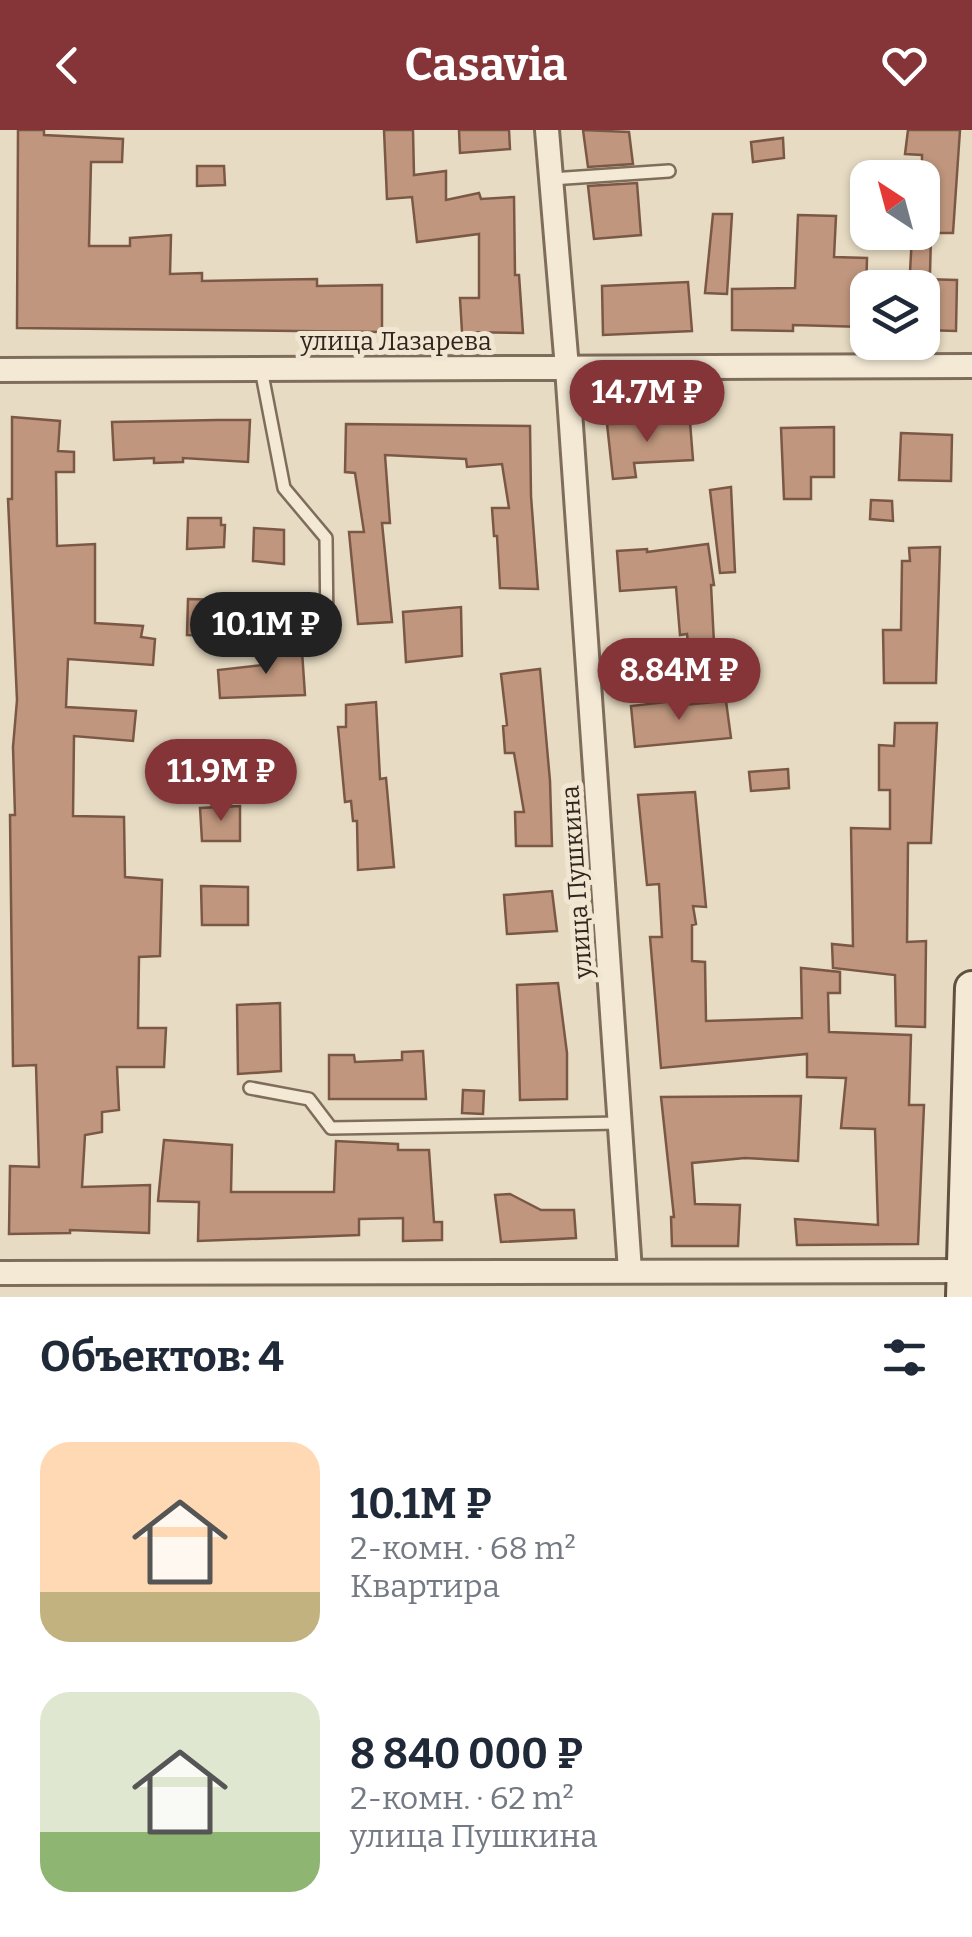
<!DOCTYPE html>
<html lang="ru">
<meta charset="utf-8">
<style>
body{margin:0;font-family:Bitter,serif;background:#f6f6f7;color:#1f2937;height:100vh;display:flex;flex-direction:column;font-size:38px;white-space:nowrap}
*{box-sizing:border-box;margin:0}
p{font-size:32px;color:#747a83}
.icon{flex:none;width:55px;height:55px;fill:none;stroke:currentColor;stroke-width:2;stroke-linecap:round;stroke-linejoin:round}
.map{position:relative;height:1167px;overflow:hidden}
.side{display:flex;flex-direction:column;background:#fff;flex:1}
.side>*{flex:none}
.needle{width:65px;rotate:324deg}
.controls{position:absolute;left:850px;top:30px;display:grid;gap:20px}
.controls a{display:grid;place-items:center;width:90px;height:90px;border-radius:20px;background:#fff;box-shadow:0 2px 8px #0004;font-size:50px}
.price{position:absolute;translate:-50% -85px;padding:0 22px;border-radius:35px;background:#853438;color:#fff;font-size:32px;line-height:65px;filter:drop-shadow(0 2px 5px #0008)}
.price::after{content:'';position:absolute;left:50%;top:60px;width:30px;height:22px;margin-left:-15px;background:inherit;clip-path:polygon(0 0,100% 0,50% 100%)}
.price.active{background:#222;color:#fff}
ul{padding:0;list-style:none}
li{display:flex;align-items:center;gap:30px;height:250px;padding:0 40px}
li span{display:grid;place-items:center;flex:none;width:280px;height:200px;border-radius:30px;color:#555}
li>.icon{margin-inline-start:auto}
span .icon{width:120px;height:120px;fill:#fffc;stroke-width:1}
li b{font-size:42px}
h2{display:flex;justify-content:space-between;align-items:center;height:120px;padding:0 40px;font-size:42px}
header{display:flex;justify-content:space-between;align-items:center;height:130px;padding:0 40px;background:#853438;color:#fff;font-size:45px;font-weight:700}
.map>svg:first-child{display:block}
.building{fill:#c0977e;stroke:#7b5845;stroke-width:2.5}
.lines{fill:none;stroke-linecap:round;stroke-linejoin:round}
.lane-casing{stroke:#7f6d5c;stroke-width:16}
.street-casing{stroke:#7f6d5c;stroke-width:28}
.secondary-casing{stroke:#614f3f;stroke-width:38}
.lane{stroke:#f3e9d5;stroke-width:11}
.street{stroke:#f3e9d5;stroke-width:22}
.secondary{stroke:#f3e9d5;stroke-width:32}
.labels{text-anchor:middle;stroke-width:10;stroke-linejoin:round;paint-order:stroke}
.street-label{font-size:25px;fill:#31261e;stroke:#f0e6d1}
</style>
<header><svg class="icon" aria-label="back" viewBox="0 0 24 24"><path d="M15 5l-7 7 7 7"/></svg>Casavia<svg class="icon" aria-label="heart" viewBox="0 0 24 24"><path d="M12 20l-8-8c-3-5 5-10 8-4 3-6 11-1 8 4z"/></svg></header>
<div class="map">
<svg width="972" height="1167" viewBox="0 0 972 1167">
<rect width="100%" height="100%" fill="#e7dbc3"/>
<path class="building" d="M18,0h26v5l79,4 -1,23h-31l-2,84h41v-8l41,-3 -1,39 32,-1v8l115,-2v7l65,-1v47l-365,-4z
M384,0h29l1,45 32,-4v29l33,-7 2,6 33,-2 1,78h4l4,58 -61,-1 -2,-34h19v-64l-62,8 -5,-45 -25,2z
M459,0h50l1,19 -50,4z
M583,0l46,2 4,32 -45,3z
M908,0h52l-7,103h-31v-78l-17,-1z
M783,8l1,20 -31,4 -2,-20z
M197,36h27l1,19 -28,1z
M637,53l4,52 -47,4 -6,-53z
M713,84h19l-5,80 -22,-1z
M798,85l38,1 -2,41 33,1 -2,69 -72,-2v6l-61,-1v-41l63,-1z
M912,106h19l-1,37 -20,-1z
M922,149l35,1 -1,51 -34,-1z
M688,152l4,49 -89,4 -1,-49z
M12,287l48,4 -2,30 16,1v20h-18l1,74 38,-2v79l48,3 -2,11 14,2 -2,26 -85,-6 -2,48 70,4 -3,30 -59,-5 -1,80 51,1 1,60 37,3 -2,76 -21,1 -1,71h28l-2,39h-47l2,43 -17,2v20l-17,3 -3,52 68,-2 -1,48 -79,-3v3l-61,1 1,-68 29,1 -3,-102 -23,1 -3,-251h5l-2,-68 4,-47 -9,-201h4z
M218,290h32l-2,42 -65,-4v4l-29,1v-5l-40,2 -2,-38z
M690,292l3,38 -59,3 2,14 -23,2 -6,-55z
M346,294l184,2 1,70 7,93 -38,-1 -3,-52h-3l-2,-28h17l-7,-44 -35,3 -1,-8 -81,-4 5,68h-8l10,99 -34,2 -9,-92h15l-9,-59 -10,-1z
M834,297v50h-23v22h-27l-3,-71z
M901,303l51,2 -1,46 -52,-1z
M731,357l4,85 -15,1 -10,-83z
M871,370l21,1 1,20 -23,-2z
M188,388h33v7h4l-1,22 -37,2z
M254,398l30,2v34l-31,-3z
M708,414l6,41h-3l4,78 -25,2 -3,-31 -7,1 -4,-48 -56,4 -3,-40 30,-2v3z
M940,417l-4,136h-52l-1,-53h18l1,-69h8l-1,-13z
M188,469l35,1v36l-36,-1z
M461,477l1,49 -56,6 -3,-50z
M302,521l3,44 -85,3 -2,-28 45,-5 -2,-13z
M540,539l10,112 2,65h-36l-1,-34h9l-10,-59h-9l-2,-27 4,-1 -6,-51z
M683,570l1,5 42,-4 5,37 -96,9 -4,-41z
M376,572l4,77 6,-1 8,89 -36,3 -1,-49h-4l-2,-20 -6,1 -7,-75h8v-22z
M895,593h42l-6,120h-23l-1,99 19,-1 -1,86 -29,-1 -1,-51 -62,-7 -1,-24 21,2 -2,-118 39,1v-39h-11v-45l15,1z
M788,639l1,19 -38,3 -2,-19z
M695,662l11,115 -13,-1 3,18 -4,1v36l13,1 1,59 96,-3 -1,-50 39,4v21h-12l1,39 82,3 -2,70h15l-6,139 -121,1 -2,-26 83,6 -3,-96 -34,-1 5,-50 -39,-1v-23l-146,14 -11,-131h12l-3,-53 -12,1 -9,-90z
M240,676v35h-38l-2,-33z
M201,756l47,1v38h-46z
M552,761l5,40 -50,3 -3,-39z
M558,853l9,70v46l-47,1 -3,-115z
M280,873l1,68 -43,3 -1,-69z
M423,921l3,48h-97v-44h25l1,7 47,-2v-8z
M463,960l21,1 -1,23 -21,-1z
M801,966l-3,65 -53,-3 -53,5 3,41 45,1 -2,41h-66l-1,-29h3l-13,-120z
M164,1010l68,5 -1,47h103l2,-51 62,3v6h31l5,72h8v18l-39,1v-23l-44,1v16l-161,6 1,-39 -41,-1z
M510,1064l31,16h33l2,28 -75,4 -6,-47z"/>
<g class="lines">
<defs>
<path id="lane" d="M551,49l118,-8
M261,239l23,119 42,50 1,99
M250,958l59,11 22,29 289,-5"/>
<path id="street" d="M547,0l20,238 63,903
M0,240l972,-4
M0,1143l964,-2"/>
<path id="secondary" d="M963,1167l9,-309"/>
</defs>
<use href="#lane" class="lane-casing"/>
<use href="#street" class="street-casing"/>
<use href="#secondary" class="secondary-casing"/>
<use href="#lane" class="lane"/>
<use href="#street" class="street"/>
<use href="#secondary" class="secondary"/>
</g>
<g class="labels">
<g class="street-label">
<text x="396" y="220">улица Лазарева</text>
<text transform="translate(576 752) rotate(-94)" y="9">улица Пушкина</text>
</g>
</g>
</svg>
<div class="controls">
<a><svg class="needle" viewBox="-14 -14 28 28"><path d="M0-13l5 13h-10z" fill="#e53935"/><path d="M0 13l5-13h-10z" fill="#747a83"/></svg></a>
<a><svg class="icon" aria-label="layers" viewBox="0 0 24 24"><path d="M12 4l9 5-9 5-9-5zM3 14l9 5 9-5"/></svg></a>
</div>
<b class="price" style="left:647px;top:315px">14.7M ₽</b>
<b class="price active" style="left:266px;top:547px">10.1M ₽</b>
<b class="price" style="left:679px;top:593px">8.84M ₽</b>
<b class="price" style="left:221px;top:694px">11.9M ₽</b>
</div>
<section class="side">
<h2>Объектов: 4<svg class="icon" aria-label="filters" viewBox="0 0 24 24"><path d="M4 7h16M4 17h16"/><circle cx="9" cy="7" r="2"/><circle cx="15" cy="17" r="2"/></svg></h2>
<ul>
<li><span style="background:linear-gradient(#ffd9b3 75%,#c2b280 0)"><svg class="icon" aria-label="home" viewBox="0 0 24 24"><path d="M3 11l9-7 9 7M6 9v11h12V9"/></svg></span><div><b>10.1M ₽</b><p>2-комн. · 68 m²</p><p>Квартира</p></div></li>
<li><span style="background:linear-gradient(#dfe7d0 70%,#8fb573 0)"><svg class="icon" aria-label="home" viewBox="0 0 24 24"><path d="M3 11l9-7 9 7M6 9v11h12V9"/></svg></span><div><b>8 840 000 ₽</b><p>2-комн. · 62 m²</p><p>улица Пушкина</p></div></li>
</ul>
</section>
